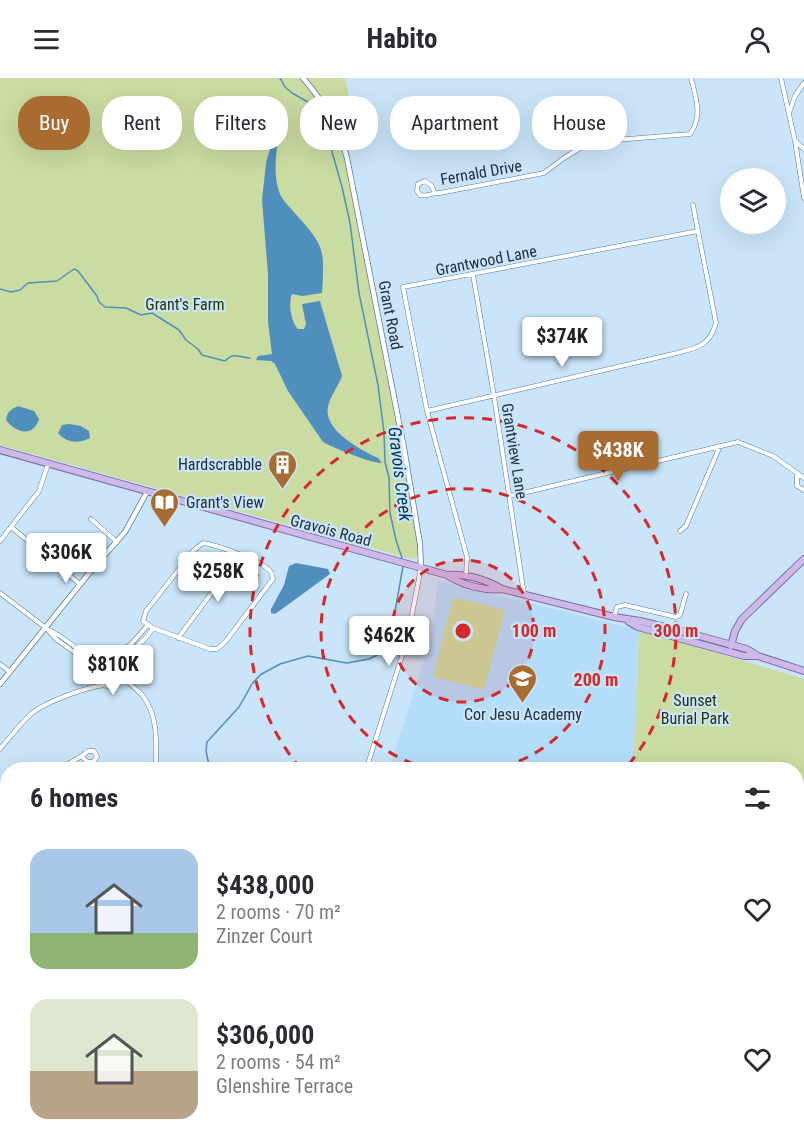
<!DOCTYPE html>
<meta charset="utf-8">
<style>
body{margin:0;font-family:"Roboto Condensed",sans-serif;background:#f7f7f7;color:#2b2b33;height:100vh;display:flex;flex-direction:column;font-size:22px;white-space:nowrap}
*{box-sizing:border-box;margin:0}
p{font-size:20px;color:#7c7c81}
.icon{flex:none;width:33px;height:33px;fill:none;stroke:currentColor;stroke-width:2;stroke-linecap:round;stroke-linejoin:round}
.map{position:relative;flex:1;overflow:hidden}
.panel{position:absolute;left:0px;top:684px;width:804px;height:384px;display:flex;flex-direction:column;background:#fff;border-radius:24px 24px 0 0;box-shadow:0 6px 24px #0002}
.panel>*{flex:none}
.hud{position:absolute;left:18px;top:18px;width:768px;height:54px;display:flex;gap:12px}
.buttons{position:absolute;left:720px;top:90px;display:grid;gap:12px}
.buttons a{display:grid;place-items:center;width:66px;height:66px;border-radius:50%;background:#fff;box-shadow:0 6px 24px #0002;font-size:30px}
.price{position:absolute;translate:-50% -51px;padding:0 14px;border-radius:6px;background:#fff;color:#222;font-size:20px;line-height:39px;filter:drop-shadow(0 2px 3px #0008)}
.price::after{content:'';position:absolute;left:50%;top:36px;width:18px;height:14px;margin-left:-9px;background:inherit;clip-path:polygon(0 0,100% 0,50% 100%)}
.price.on{background:#a96c30;color:#fff}
ul{padding:0;list-style:none}
li{display:flex;align-items:center;gap:18px;height:150px;padding:0 30px}
li span{display:grid;place-items:center;flex:none;width:168px;height:120px;border-radius:18px;color:#555}
li>.icon{margin-inline-start:auto}
span .icon{width:72px;height:72px;fill:#fffc;stroke-width:1}
li b{font-size:26px}
h2{display:flex;justify-content:space-between;align-items:center;height:72px;padding:0 30px;font-size:26px}
.tag{padding:0 21px;border-radius:24px;background:#fff;box-shadow:0 6px 24px #0002;font-size:21px;line-height:54px}
.tag.on{background:#a96c30;color:#fff}
header{display:flex;justify-content:space-between;align-items:center;height:78px;padding:0 30px;background:#fff;font-size:27px;font-weight:700}
.map>svg:first-child{display:block}
.built{fill:#b4ddfc}
.green{fill:#cadca1}
.forest{fill:#9aae69}
.water{fill:#508fbd}
.lines{fill:none;stroke-linecap:round;stroke-linejoin:round}
.stream{stroke:#508fbd;stroke-width:1.5}
.minor-casing{stroke:#537c9b;stroke-width:5}
.tertiary-casing{stroke:#537c9b;stroke-width:6}
.primary-casing{stroke:#7a6ba5;stroke-width:8}
.minor{stroke:#fff;stroke-width:4}
.tertiary{stroke:#fff;stroke-width:4.5}
.primary{stroke:#cdb9ea;stroke-width:6}
.ring{fill:none;stroke:#d62828;stroke-width:3;stroke-dasharray:10 8}
.labels{text-anchor:middle;stroke-width:4.5;stroke-linejoin:round;paint-order:stroke}
.street-label{font-size:16px;fill:#20313f;stroke:#cae5f9}
.park-label{font-size:16px;fill:#293500;stroke:#cae5f9}
.poi-label{font-size:16px;fill:#20313f;stroke:#cae5f9;text-anchor:end}
.water-label{font-size:18px;font-style:italic;fill:#003453;stroke:#cae5f9}
.centre{fill:#d62828;stroke:#cae5f9;stroke-width:3}
.ring-label{font-size:18px;text-anchor:middle;font-weight:bold;fill:#d62828;stroke:#cae5f9;stroke-width:4.5;stroke-linejoin:round;paint-order:stroke}
</style>
<header><svg class="icon" aria-label="menu" viewBox="0 0 24 24"><path d="M4 6h16M4 12h16M4 18h16"/></svg>Habito<svg class="icon" aria-label="person" viewBox="0 0 24 24"><circle cx="12" cy="8" r="4"/><path d="M4 21q1-7 8-7t8 7"/></svg></header>
<div class="map">
<svg width="804" height="1068" viewBox="0 0 804 1068">
<rect width="100%" height="100%" fill="#cae5f9"/>
<path class="built" d="M438,503l201,49 -6,139 -244,1 42,-131z
M797,963l7,6v99l-38,-2 -1,-5 31,-1z"/>
<path class="green" d="M0,0h345l6,28 -21,14c21,45 26,95 36,142 19,96 38,192 52,289l-2,7 -5,1 -411,-114z
M453,519l52,13 -21,80 -51,-13z
M639,552l165,49v368l-8,-6v-271h-163z
M150,1061v-1l101,1 -3,7h-97z"/>
<path class="forest" d="M442,1061h57v7h-55z
M507,1061h67l-5,7h-48z
M765,1061l1,5 9,2h-168l-19,-7z"/>
<path class="water" d="M282,27h1c-2,26 -12,58 -5,83 2,10 9,16 15,23 31,35 32,35 29,82l-20,3 -10,-2c-4,9 -1,28 6,35h6l2,-5 -4,-20 18,-3 22,75c-4,11 -12,20 -14,31 -5,23 33,43 50,51l4,5c-9,1 -51,-16 -59,-21l-35,-51 -13,-27 -4,-3 -15,-1 2,-4 14,-2 -4,-32v-48l-6,-74 4,-37z
M18,328l16,5 5,8c-6,19 -23,14 -33,1 1,-8 5,-11 12,-14z
M69,346l12,2 8,5 1,7c-11,6 -24,5 -32,-5l4,-8z
M296,485l32,6 2,5 -48,35 -7,5 -4,-1v-4l13,-24 5,-19z"/>
<g class="lines">
<path class="stream" d="M280,0l5,9 7,6 21,12 10,15 19,67 8,36 9,70 19,92 6,48 1,29 4,16 1,35 6,27 7,21
M0,211l11,3 9,-2 8,-7 29,-2 17,-12 4,2 19,25 2,6 6,5 21,1 15,7 11,-2 27,17 7,10 12,9 4,6 23,6c10,-10 13,-3 25,-3
M210,692l-4,-19 1,-9 32,-35 13,-23 8,-9 20,-11 28,-8 39,7 22,-4 14,-7 7,-12 13,-74
M148,1060v8"/>
<defs>
<path id="minor" d="M781,0l14,63 9,57
M789,35l6,-17 9,-13
M795,63l9,8
M434,114l-2,-6 -7,-5 -7,3 -1,7 3,4c9,2 13,-3 20,-2l104,-20 20,-15 26,-16 100,-8c13,-18 6,-36 1,-56
M693,127l5,26
M473,197l21,121 30,198
M427,333l246,-57c22,-6 36,-6 43,-31l-18,-92 -295,56 24,124 40,146 -1,19
M797,397v11l7,4
M510,418l228,-54 35,14 31,22
M91,441l26,23
M11,449l69,57
M680,453l6,-5 34,-80
M0,463l39,-50 9,-27
M203,465c14,2 56,17 66,27 3,2 3,6 4,9l-47,62 -9,8h-7l-57,-21 -10,-7 3,-10 48,-61z
M0,515l46,35 10,11 34,25 6,9
M614,539l3,-10 8,-2 51,12 4,-2 6,-21
M49,552c19,8 34,28 54,33
M178,560l62,-83
M110,584l22,-19 15,-17
M96 596a12 12 0 1 1 24 0a12 12 0 1 1-24 0Z
M0,586l10,8
M119,591c5,-17 26,-25 34,-41
M120,595c7,10 16,15 23,23 16,21 13,49 13,74
M0,671c10,-12 20,-25 32,-36 16,-12 52,-25 72,-28
M61,692c9,-10 18,-10 27,-19h6l3,6 -4,5h-5l-5,-4
M366,692l41,-130 14,-72
M8,766l-3,8 3,3
M0,847l8,5
M0,927l8,5
M0,1007h8
M40,1060l7,8"/>
<path id="tertiary" d="M303,0c21,24 36,49 44,80l57,290 16,96 1,24
M0,606l94,-117 31,-35 22,-40"/>
<path id="primary" d="M0,372l447,125c15,10 37,16 55,14
M448,497c17,-2 39,5 54,14l112,28 26,4 41,10 66,18 11,7 46,15
M629,544l9,5 106,29h14
M731,568l4,-15 7,-12 62,-60"/>
</defs>
<use href="#minor" class="minor-casing"/>
<use href="#tertiary" class="tertiary-casing"/>
<use href="#primary" class="primary-casing"/>
<use href="#minor" class="minor"/>
<use href="#tertiary" class="tertiary"/>
<use href="#primary" class="primary"/>
</g>
<circle cx="463" cy="553" r="71" fill="#d62828" fill-opacity=".12"/>
<g class="ring">
<circle cx="463" cy="553" r="71"/>
<path d="M431 691A142 142 0 1 1 495 691"/>
<path d="M301 691A213 213 0 1 1 625 691"/>
</g>
<defs>
<symbol id="building-pin" viewBox="-11 -11 22 30"><path d="M0 17L-7.5 6A9.5 9.5 0 1 1 7.5 6Z" fill="#a96c30" stroke="#cae5f9"/><path d="M-4-6H4V6H1V3H-1V6H-4ZM-2.5-4.3h1.7v1.8h-1.7ZM.8-4.3h1.7v1.8H.8ZM-2.5-1h1.7V.8h-1.7ZM.8-1h1.7V.8H.8Z" fill="#fff"/></symbol>
<symbol id="library-pin" viewBox="-11 -11 22 30"><path d="M0 17L-7.5 6A9.5 9.5 0 1 1 7.5 6Z" fill="#a96c30" stroke="#cae5f9"/><path d="M-6-4Q-3-5.5-.7-3.5V5Q-3 3-6 4ZM6-4Q3-5.5 .7-3.5V5Q3 3 6 4Z" fill="#fff"/></symbol>
<symbol id="school-pin" viewBox="-11 -11 22 30"><path d="M0 17L-7.5 6A9.5 9.5 0 1 1 7.5 6Z" fill="#a96c30" stroke="#cae5f9"/><path d="M0-5L7-2L0 1L-7-2ZM-4 1L0 2.5L4 1V4Q0 6-4 4Z" fill="#fff"/></symbol>
</defs>
<g fill-rule="evenodd">
<use href="#building-pin" x="266" y="370" width="33" height="45"/>
<use href="#library-pin" x="148" y="408" width="33" height="45"/>
<use href="#school-pin" x="506" y="584" width="33" height="45"/>
</g>
<g class="labels">
<g class="street-label">
<text transform="translate(481 94) rotate(-10)" y="6">Fernald Drive</text>
<text transform="translate(486 182) rotate(-11)" y="6">Grantwood Lane</text>
<text transform="translate(391 237) rotate(79)" y="6">Grant Road</text>
<text transform="translate(515 373) rotate(81)" y="6">Grantview Lane</text>
<text transform="translate(331 452) rotate(15)" y="6">Gravois Road</text>
</g>
<g class="park-label">
<text x="185" y="232">Grant's Farm</text>
<text x="695" y="628">Sunset<tspan x="695" dy="18">Burial Park</tspan></text>
</g>
<g class="poi-label">
<text x="262" y="392">Hardscrabble</text>
<text x="186" y="430" text-anchor="start">Grant's View</text>
<text x="523" y="642" text-anchor="middle">Cor Jesu Academy</text>
</g>
<g class="water-label">
<text transform="translate(400 396) rotate(83)" y="6">Gravois Creek</text>
</g>
</g>
<circle cx="463" cy="553" r="9" class="centre"/>
<g class="ring-label">
<text x="534" y="559">100 m</text>
<text x="676" y="559">300 m</text>
<text x="596" y="608">200 m</text>
</g>
</svg>
<div class="buttons">
<a><svg class="icon" aria-label="layers" viewBox="0 0 24 24"><path d="M12 4l9 5-9 5-9-5zM3 14l9 5 9-5"/></svg></a>
</div>
<b class="price" style="left:562px;top:290px">$374K</b>
<b class="price on" style="left:618px;top:404px">$438K</b>
<b class="price" style="left:66px;top:506px">$306K</b>
<b class="price" style="left:218px;top:525px">$258K</b>
<b class="price" style="left:389px;top:589px">$462K</b>
<b class="price" style="left:113px;top:618px">$810K</b>
<div class="hud">
<a class="tag on">Buy</a>
<a class="tag">Rent</a>
<a class="tag">Filters</a>
<a class="tag">New</a>
<a class="tag">Apartment</a>
<a class="tag">House</a>
</div>
<section class="panel">
<h2>6 homes<svg class="icon" aria-label="filters" viewBox="0 0 24 24"><path d="M4 7h16M4 17h16"/><circle cx="9" cy="7" r="2"/><circle cx="15" cy="17" r="2"/></svg></h2>
<ul>
<li><span style="background:linear-gradient(#a9c7e8 70%,#8fb573 0)"><svg class="icon" aria-label="home" viewBox="0 0 24 24"><path d="M3 11l9-7 9 7M6 9v11h12V9"/></svg></span><div><b>$438,000</b><p>2 rooms · 70 m²</p><p>Zinzer Court</p></div><svg class="icon" aria-label="heart" viewBox="0 0 24 24"><path d="M12 20l-8-8c-3-5 5-10 8-4 3-6 11-1 8 4z"/></svg></li>
<li><span style="background:linear-gradient(#dfe7d0 60%,#b9a48a 0)"><svg class="icon" aria-label="home" viewBox="0 0 24 24"><path d="M3 11l9-7 9 7M6 9v11h12V9"/></svg></span><div><b>$306,000</b><p>2 rooms · 54 m²</p><p>Glenshire Terrace</p></div><svg class="icon" aria-label="heart" viewBox="0 0 24 24"><path d="M12 20l-8-8c-3-5 5-10 8-4 3-6 11-1 8 4z"/></svg></li>
</ul>
</section>
</div>
